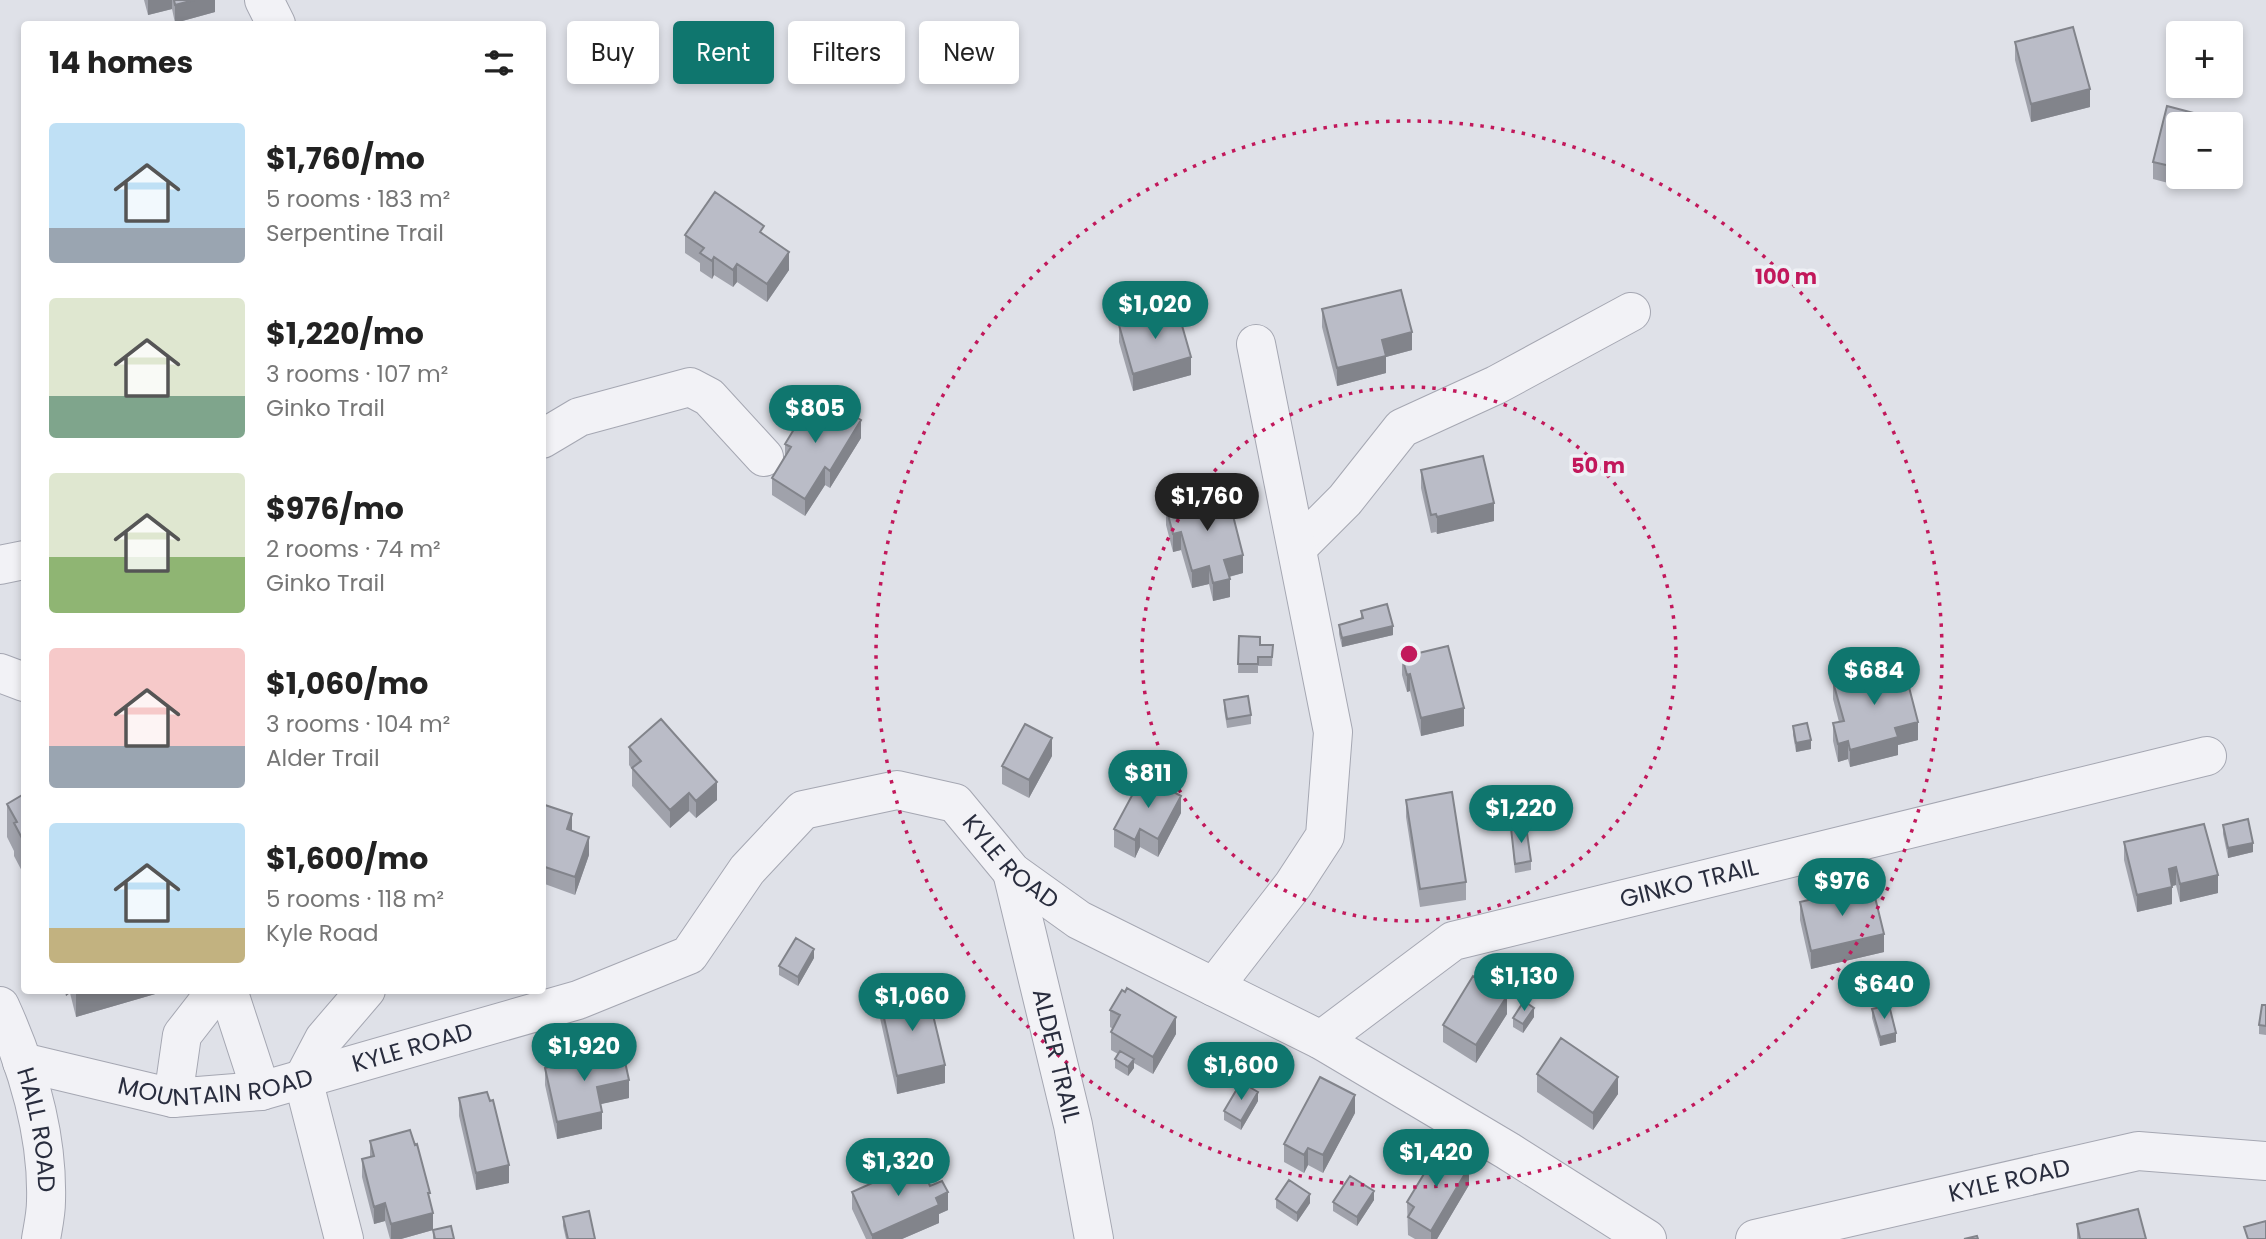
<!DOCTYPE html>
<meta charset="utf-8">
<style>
body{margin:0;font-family:Poppins,sans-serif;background:#f2f2f2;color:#222;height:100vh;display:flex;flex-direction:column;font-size:26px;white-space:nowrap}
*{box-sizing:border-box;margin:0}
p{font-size:23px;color:#767676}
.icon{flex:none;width:38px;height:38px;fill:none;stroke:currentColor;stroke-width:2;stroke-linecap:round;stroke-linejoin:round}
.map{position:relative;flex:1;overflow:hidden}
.panel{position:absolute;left:21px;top:21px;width:525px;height:973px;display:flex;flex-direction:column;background:#fff;border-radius:7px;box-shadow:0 4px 10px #0003}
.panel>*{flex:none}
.banner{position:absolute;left:567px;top:21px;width:665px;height:63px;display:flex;gap:14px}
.tools{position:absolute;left:2166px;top:21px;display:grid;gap:14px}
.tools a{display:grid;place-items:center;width:77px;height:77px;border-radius:7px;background:#fff;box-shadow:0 4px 10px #0003;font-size:35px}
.price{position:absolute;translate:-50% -60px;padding:0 16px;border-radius:24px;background:#0f766e;color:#fff;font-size:23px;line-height:46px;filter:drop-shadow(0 2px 4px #0008)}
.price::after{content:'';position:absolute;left:50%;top:42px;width:21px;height:16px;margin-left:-10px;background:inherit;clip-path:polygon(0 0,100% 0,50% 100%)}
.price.active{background:#222;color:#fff}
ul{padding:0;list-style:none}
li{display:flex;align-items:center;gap:21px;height:175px;padding:0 28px}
li span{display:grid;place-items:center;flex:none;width:196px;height:140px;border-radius:7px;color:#555}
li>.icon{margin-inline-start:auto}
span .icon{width:84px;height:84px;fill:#fffc;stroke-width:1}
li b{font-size:30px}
h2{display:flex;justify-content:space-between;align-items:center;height:84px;padding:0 28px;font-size:30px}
.chip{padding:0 24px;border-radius:7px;background:#fff;box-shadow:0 4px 10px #0003;font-size:24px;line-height:63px}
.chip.active{background:#0f766e;color:#fff}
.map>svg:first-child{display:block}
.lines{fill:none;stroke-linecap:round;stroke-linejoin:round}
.minor-casing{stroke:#a5a7b2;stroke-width:40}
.minor{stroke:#f2f2f6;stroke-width:38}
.wall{fill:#a0a2ab}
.shaded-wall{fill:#82848b}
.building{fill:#babcc7;stroke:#82848b;stroke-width:2}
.ring{fill:none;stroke:#c2185b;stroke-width:3.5;stroke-dasharray:3.5 7}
.labels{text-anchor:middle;stroke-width:7;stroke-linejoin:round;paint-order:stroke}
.street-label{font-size:24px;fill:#292d3e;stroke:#eef0f5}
.centre{fill:#c2185b;stroke:#eef0f5;stroke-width:3.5}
.ring-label{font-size:21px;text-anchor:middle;font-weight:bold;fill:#c2185b;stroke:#eef0f5;stroke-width:7;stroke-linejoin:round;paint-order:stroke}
</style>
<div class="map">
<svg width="2266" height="1239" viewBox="0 0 2266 1239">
<rect width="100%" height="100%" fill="#dfe1e8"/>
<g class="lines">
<defs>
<g id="minor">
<path d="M264,0l12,24"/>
<path d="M542,439l37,-22 111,-30 19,10 55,60"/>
<path d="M1297,548l48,-48 57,-72 94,-43 135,-73"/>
<path d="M0,565l24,-5"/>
<path d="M0,673l24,9"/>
<path id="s1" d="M1012,872l61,253 21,114"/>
<path d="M1214,987l79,-102 32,-49 8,-104 -77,-388"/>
<path d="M228,990l33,101"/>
<path id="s2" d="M0,1006c27,59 48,129 46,195 0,13 -3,26 -5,38"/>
<path id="s3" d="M1321,1040l132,-99 754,-185"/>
<path id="s4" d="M22,1062l151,36 88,-7 317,-91 111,-45 58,-85 56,-60 94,-20 58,13 57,69 67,48 242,120 187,111 139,88"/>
<path d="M303,1079l41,160"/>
<path d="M303,1079l21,-40 42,-49"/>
<path d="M173,1098l9,-63 35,-45"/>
<path id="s5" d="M1755,1239l383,-88 128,10"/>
</g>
</defs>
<use href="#minor" class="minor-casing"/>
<use href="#minor" class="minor"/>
</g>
<path class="wall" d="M144,0h71v12l-40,11 -3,-14 -24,6z
M2015,42l75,65 -59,15 -16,-62z
M2167,106l38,10v8h-26v53h15l-3,12 -38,-10v-17z
M685,235h79l25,35 -22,32 -30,-20 -4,5 -19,-12 -2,4 -12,-8v-8l-15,-10z
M1322,309l90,41 -26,7v16l-49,13 -15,-59z
M1119,325l72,50 -58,16 -14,-49z
M861,438l-31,50 -5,-3 -20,31 -33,-21v-17l13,-22v-12z
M1421,470l73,51 -57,13 -1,-2 -5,1 -10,-45z
M1166,507l77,66 -14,4 1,20 -17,4 -4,-17 -17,4 -11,-38 -8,2 -7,-27z
M1361,611l32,24 -51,12 -3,-13v-9l22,-6z
M1239,636l21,9h13l-1,21h-14v7h-20z
M1402,657l62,69 -43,10 -11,-45 -3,1 -5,-17z
M1833,682l85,58 -20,5v10l-48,12 -2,-8 -10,3 -5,-21v-18l6,-1 -6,-23z
M1224,700l27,15v9l-24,4 -3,-19z
M1793,726l18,23 -15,3 -3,-17z
M629,747l88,53 -21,18 -7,-7 -19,17 -38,-42v-17l-3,-4z
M1052,756l-23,42 -27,-14v-18z
M24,794v81l-10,-19v-5l-7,-14v-33z
M1406,800l60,82v18l-46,7 -14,-90z
M542,804l30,27 17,24 -14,40 -33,-12z
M1181,813l-23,44 -18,-10 -5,11 -21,-11v-18z
M2204,824l14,69 -38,9 -4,-17 -4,1v18l-35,8 -13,-52v-18z
M2223,825l30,27 -25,6 -5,-24z
M1511,828l20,33v9l-16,3z
M1800,902l84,50 -73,17 -11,-49z
M814,958l-16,28 -19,-11v-9z
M64,990h105l-93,27 -6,-24 -4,3z
M880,1000l65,83 -48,11 -17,-76z
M2266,1005v30l-7,-1v-9z
M1872,1009l24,33 -16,4 -8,-28z
M1110,1010l66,24 -23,40 -19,-11v5l-6,8 -13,-8v-9l3,-5 -7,-4v-18l2,-3 -3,-2z
M1507,1014l-31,49 -33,-21v-17z
M1534,1017l-11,16 -10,-6v-9z
M545,1068l84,30 -29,6 2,25 -45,10 -12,-54z
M1537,1074l81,20 -25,36 -56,-38z
M459,1098l50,85 -33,7 -17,-74z
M1258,1101l-17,29 -17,-10v-9z
M1355,1113l-32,60 -15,-8 -4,8 -20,-11v-18z
M370,1141l60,61 3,28 21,9h-21v-9l-32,9h-11l-5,-18 -11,3 -12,-47v-18l8,-2z
M1469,1185l-32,54h-22l-7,-4 -1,-33z
M930,1186l18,24 -9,4v9l-37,16h-36l-14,-30v-17z
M1276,1199l34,4 -13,19 -21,-14z
M1374,1200l-17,26 -24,-15v-9z
M563,1217l32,22h-29l-3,-13z
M2077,1224l69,15h-69z"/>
<path class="shaded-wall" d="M148,0h24v9l-24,6z
M194,0h21v12l-40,11v-18z
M2090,89v18l-59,15v-18z
M2191,177h3l-3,12z
M789,252v18l-22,32v-18z
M714,257v18l-2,4v-18z
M737,264v18l-4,5v-17z
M1412,332v18l-26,7v16l-49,13v-18l45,-28z
M1191,357v18l-58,16v-17z
M861,420v18l-31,50v-17z
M825,467v18l-20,31v-17z
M1494,503v18l-57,13v-17z
M1181,532v18l-8,2v-18z
M1243,555v18l-19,5v-18z
M1209,566v18l-17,4v-17z
M1230,579v18l-17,4v-18z
M1393,626v9l-51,12v-9z
M1410,674v17l-3,1v-17z
M1464,708v18l-43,10v-18z
M1918,722v18l-20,5v10l-48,12v-17l45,-22z
M1052,738v18l-23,42v-18z
M1811,740v9l-15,3v-9z
M1848,741v18l-10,3v-18z
M717,782v18l-21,18v-17z
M689,793v18l-19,17v-18z
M1181,796v17l-23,44v-18z
M572,814v17l-5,-2z
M1140,829v18l-5,11v-18z
M589,837v18l-14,40v-18z
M2253,843v9l-25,6v-10z
M2176,867v18l-7,2v-18z
M2218,875v18l-38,9v-18z
M2172,887v17l-35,8v-17z
M1884,934v18l-73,17v-18z
M814,949v9l-16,28v-9z
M66,990h4v3l-4,3z
M76,990h93l-93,27z
M1507,996v18l-31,49v-18z
M1534,1008v9l-11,16v-9z
M1176,1017v17l-23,40v-17z
M1896,1033v9l-16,4v-9z
M1134,1059v9l-6,8v-9z
M945,1065v18l-48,11v-18z
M1618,1077v17l-25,36v-17z
M629,1080v18l-32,7v-18z
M1258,1092v9l-17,29v-9z
M1355,1095v18l-32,60v-18z
M602,1112v17l-45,10v-17z
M1308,1148v17l-4,8v-18z
M509,1165v18l-33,7v-17z
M1469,1167v18l-32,54h-6v-8z
M1374,1191v9l-17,26v-9z
M948,1192v18l-9,4v9l-37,16h-30v-4l64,-37z
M1310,1194v9l-13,19v-9z
M385,1203v18l-11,3v-17z
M433,1213v17l-32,9h-10v-15z"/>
<path class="building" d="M174,0h20l-19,5z
M2073,27l17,62 -59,15 -16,-62z
M2167,106l38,10 -2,8h-24v44l-26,-6z
M715,192l49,34 -4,6 29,20 -22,32 -30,-20 -4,6 -19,-13 -2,4 -12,-8 4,-5 -19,-13z
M1401,290l11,42 -30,8 4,16 -49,12 -15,-59z
M1177,308l14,49 -58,17 -14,-49z
M816,393l45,27 -31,51 -5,-4 -20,32 -33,-21 19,-31 -6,-3z
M1483,456l11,47 -57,14 -1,-3 -5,1 -10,-45z
M1227,492l16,63 -19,5 6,19 -17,4 -4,-17 -17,5 -11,-39 -8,2 -7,-27z
M1387,604l6,22 -51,12 -3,-13 24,-7 -2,-7z
M1239,636l21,1v8h13l-1,12h-14v7h-20z
M1448,646l16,62 -43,10 -11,-44 -3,1 -5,-18z
M1903,664l15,58 -23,6 3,9 -48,13 -2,-9 -10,3 -5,-21 11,-2 -11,-39z
M1248,696l3,19 -24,4 -3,-19z
M661,719l56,63 -21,19 -7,-8 -19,17 -38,-42 9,-7 -12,-14z
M1807,723l4,17 -15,3 -3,-17z
M1025,724l27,14 -23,42 -27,-14z
M1143,775l38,21 -23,43 -18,-10 -5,11 -21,-11z
M1452,792l14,90 -46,7 -14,-89z
M24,794v48l-10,-19 3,-1 -10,-18z
M542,804l30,10 -5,15 22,8 -14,40 -33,-11z
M2248,819l5,24 -25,5 -5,-23z
M2204,824l14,51 -38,9 -4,-17 -7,2 3,18 -35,8 -13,-53z
M1526,826l5,35 -16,3 -4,-36z
M1872,885l12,49 -73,17 -11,-49z
M796,938l18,11 -16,28 -19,-11z
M1473,976l34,20 -31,49 -33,-20z
M1127,988l49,29 -23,40 -42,-25 9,-17 -10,-5 12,-20 3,2z
M927,990l18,75 -48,11 -17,-76z
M1524,1001l10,7 -11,16 -10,-6z
M1889,1005l7,28 -16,4 -8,-28z
M2262,1005h4v21l-7,-1z
M1561,1038l57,39 -25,36 -56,-39z
M622,1048l7,32 -32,7 5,25 -45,10 -12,-54z
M1120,1051l14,8 -6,8 -13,-8z
M1320,1077l35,18 -32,60 -15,-7 -4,7 -20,-11z
M1241,1082l17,10 -17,29 -17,-10z
M487,1092l3,9 3,-1 16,65 -33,8 -17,-75z
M410,1130l5,15 2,-1 13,49h-2l5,20 -42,11 -6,-21 -11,4 -12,-48 12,-3 -4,-15z
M1439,1149l30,18 -38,64 -23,-14 6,-10 -7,-5z
M919,1162l11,24 12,-5 6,11 -12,6 3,7 -67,30 -20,-43z
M1350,1176l24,15 -17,26 -24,-15z
M1289,1180l21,14 -13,19 -21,-14z
M2138,1209l8,30h-66l-3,-15z
M589,1211l6,28h-27l-5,-22z
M2266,1221v18h-18l-4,-12z
M451,1226l3,13h-19l-2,-9z
M1977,1236l1,3h-14z"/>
<g class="ring">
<circle cx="1409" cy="654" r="267"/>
<circle cx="1409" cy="654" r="533"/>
</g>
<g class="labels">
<g class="street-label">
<text dy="8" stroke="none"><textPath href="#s4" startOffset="1115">KYLE ROAD</textPath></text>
<text dy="8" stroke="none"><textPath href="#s3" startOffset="408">GINKO TRAIL</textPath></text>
<text dy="8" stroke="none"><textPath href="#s4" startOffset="401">KYLE ROAD</textPath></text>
<text dy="8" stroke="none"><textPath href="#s1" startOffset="189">ALDER TRAIL</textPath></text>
<text dy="8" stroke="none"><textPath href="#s4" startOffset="198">MOUNTAIN ROAD</textPath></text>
<text dy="8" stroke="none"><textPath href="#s2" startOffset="130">HALL ROAD</textPath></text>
<text dy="8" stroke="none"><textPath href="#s5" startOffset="261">KYLE ROAD</textPath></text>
</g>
</g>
<circle cx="1409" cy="654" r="10" class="centre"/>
<g class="ring-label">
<text x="1786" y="284">100 m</text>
<text x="1598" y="473">50 m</text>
</g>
</svg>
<div class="tools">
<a>+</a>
<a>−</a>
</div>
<b class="price" style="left:1155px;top:341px">$1,020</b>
<b class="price" style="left:815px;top:445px">$805</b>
<b class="price active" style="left:1207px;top:533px">$1,760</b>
<b class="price" style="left:1874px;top:707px">$684</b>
<b class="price" style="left:1148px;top:810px">$811</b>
<b class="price" style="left:1521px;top:845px">$1,220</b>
<b class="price" style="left:1842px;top:918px">$976</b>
<b class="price" style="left:1524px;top:1013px">$1,130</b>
<b class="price" style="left:1884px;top:1021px">$640</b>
<b class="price" style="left:912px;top:1033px">$1,060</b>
<b class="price" style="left:584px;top:1083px">$1,920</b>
<b class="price" style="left:1241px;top:1102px">$1,600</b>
<b class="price" style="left:1436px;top:1189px">$1,420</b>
<b class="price" style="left:898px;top:1198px">$1,320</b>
<div class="banner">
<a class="chip">Buy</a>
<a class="chip active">Rent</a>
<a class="chip">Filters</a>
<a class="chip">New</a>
</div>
<section class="panel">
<h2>14 homes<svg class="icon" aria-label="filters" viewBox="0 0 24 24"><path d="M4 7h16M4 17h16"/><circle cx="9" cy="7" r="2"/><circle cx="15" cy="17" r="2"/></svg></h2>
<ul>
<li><span style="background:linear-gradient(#bfe0f5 75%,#9aa5b1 0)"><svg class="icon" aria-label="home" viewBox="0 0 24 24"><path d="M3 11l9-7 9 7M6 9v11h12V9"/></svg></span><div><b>$1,760/mo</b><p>5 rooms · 183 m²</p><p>Serpentine Trail</p></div></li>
<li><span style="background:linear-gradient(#dfe7d0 70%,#7fa58c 0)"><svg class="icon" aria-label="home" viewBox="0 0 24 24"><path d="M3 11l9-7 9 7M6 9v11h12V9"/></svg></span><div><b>$1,220/mo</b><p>3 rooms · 107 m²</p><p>Ginko Trail</p></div></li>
<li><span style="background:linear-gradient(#dfe7d0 60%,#8fb573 0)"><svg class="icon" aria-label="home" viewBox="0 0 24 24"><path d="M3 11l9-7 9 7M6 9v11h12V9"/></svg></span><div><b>$976/mo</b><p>2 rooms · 74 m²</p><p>Ginko Trail</p></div></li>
<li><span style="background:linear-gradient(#f6c9c9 70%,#9aa5b1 0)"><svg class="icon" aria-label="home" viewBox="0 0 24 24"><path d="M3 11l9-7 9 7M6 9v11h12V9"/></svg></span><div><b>$1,060/mo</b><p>3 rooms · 104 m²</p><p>Alder Trail</p></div></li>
<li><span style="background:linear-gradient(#bfe0f5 75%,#c2b280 0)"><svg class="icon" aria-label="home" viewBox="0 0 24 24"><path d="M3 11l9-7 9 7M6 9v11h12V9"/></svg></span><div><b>$1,600/mo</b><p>5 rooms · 118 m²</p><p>Kyle Road</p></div></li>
</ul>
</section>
</div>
